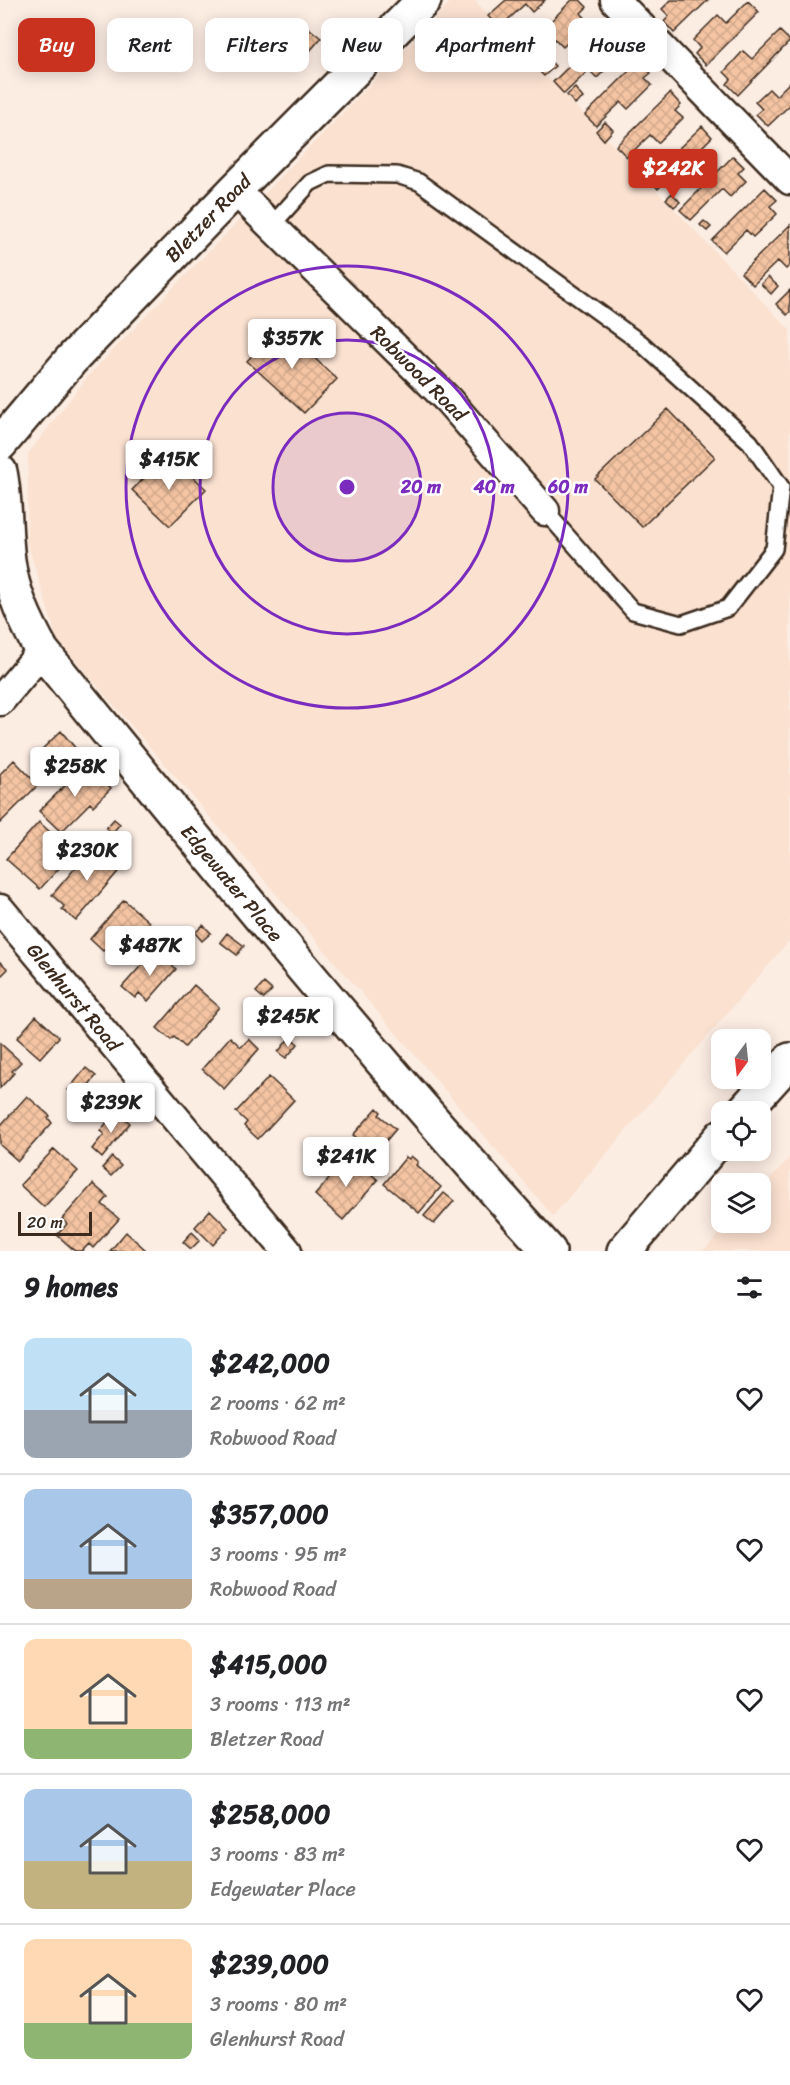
<!DOCTYPE html>
<meta charset="utf-8">
<style>
body{margin:0;font-family:Sriracha,sans-serif;background:#f6f6f6;color:#202124;height:100vh;display:flex;flex-direction:column;font-size:22px;white-space:nowrap}
*{box-sizing:border-box;margin:0}
p{font-size:20px;color:#757577}
.icon{flex:none;width:33px;height:33px;fill:none;stroke:currentColor;stroke-width:2;stroke-linecap:round;stroke-linejoin:round}
.map{position:relative;height:1251px;overflow:hidden}
.drawer{display:flex;flex-direction:column;background:#fff;flex:1}
.drawer>*{flex:none}
.hud{position:absolute;left:18px;top:18px;width:754px;height:54px;display:flex;gap:12px}
.needle{width:39px;rotate:195deg}
.fabs{position:absolute;left:711px;top:1029px;display:grid;gap:12px}
.fabs a{display:grid;place-items:center;width:60px;height:60px;border-radius:12px;background:#fff;box-shadow:0 3px 15px #0003;font-size:30px}
.scale{position:absolute;left:18px;bottom:15px;width:74px;box-sizing:border-box;padding-left:6px;border:3px solid #3b2a1e;border-top:0;font-size:16px;line-height:21px;white-space:nowrap;color:#3b2a1e;-webkit-text-stroke:4px #fff;paint-order:stroke}
.price{position:absolute;translate:-50% -51px;padding:0 14px;border-radius:6px;background:#fff;color:#222;font-size:20px;line-height:39px;filter:drop-shadow(0 2px 3px #0008)}
.price::after{content:'';position:absolute;left:50%;top:36px;width:18px;height:14px;margin-left:-9px;background:inherit;clip-path:polygon(0 0,100% 0,50% 100%)}
.price.active{background:#c8321e;color:#fff}
ul{padding:0;list-style:none}
li{display:flex;align-items:center;gap:18px;height:150px;padding:0 24px}
li+li{border-top:2px solid #e0e0e0}
li span{display:grid;place-items:center;flex:none;width:168px;height:120px;border-radius:12px;color:#555}
li>.icon{margin-inline-start:auto}
span .icon{width:72px;height:72px;fill:#fffc;stroke-width:1}
li b{font-size:26px}
h2{display:flex;justify-content:space-between;align-items:center;height:72px;padding:0 24px;font-size:26px}
.pill{padding:0 21px;border-radius:12px;background:#fff;box-shadow:0 3px 15px #0003;font-size:21px;line-height:54px}
.pill.active{background:#c8321e;color:#fff}
.map>svg:first-child{display:block}
.built{fill:#fae1d0}
.building{fill:url(#building-cross-hatch);stroke:#3b2a1e;stroke-width:1.5}
.lines{fill:none;stroke-linecap:round;stroke-linejoin:round}
.lane-casing{stroke:#3b2a1e;stroke-width:20}
.street-casing{stroke:#3b2a1e;stroke-width:33}
.secondary-casing{stroke:#3b2a1e;stroke-width:38}
.lane{stroke:#fff;stroke-width:15}
.street{stroke:#fff;stroke-width:28}
.secondary{stroke:#fff;stroke-width:33}
.ring{fill:none;stroke:#7b2cbf;stroke-width:3}
.labels{text-anchor:middle;stroke-width:5;stroke-linejoin:round;paint-order:stroke}
.street-label{font-size:20px;fill:#3b2a1e;stroke:#fff}
.centre{fill:#7b2cbf;stroke:#fff;stroke-width:3}
.ring-label{font-size:18px;text-anchor:middle;font-weight:bold;fill:#7b2cbf;stroke:#fff;stroke-width:5;stroke-linejoin:round;paint-order:stroke}
</style>
<div class="map">
<svg width="790" height="1251" viewBox="0 0 790 1251">
<defs>
<pattern id="building-cross-hatch" width="8" height="8" patternUnits="userSpaceOnUse" patternTransform="scale(1.5)"><rect width="8" height="8" fill="#f4c4a3"/><path d="M0 0l8 8M0 8l8-8" fill="none" stroke="#d2a98c"/></pattern>
</defs>
<rect width="100%" height="100%" fill="#fcede3"/>
<filter id="ink" filterUnits="userSpaceOnUse"><feTurbulence type="fractalNoise" baseFrequency=".0167" numOctaves="2"/><feDisplacementMap in="SourceGraphic" scale="12" xChannelSelector="R" yChannelSelector="G"/><feConvolveMatrix kernelMatrix="1 2 1 2 8 2 1 2 1" color-interpolation-filters="sRGB"/></filter>
<g filter="url(#ink)">
<path class="built" d="M452,0h22l316,330v610l-237,276 -496,-577 -30,-97 1,-88 60,-78z
M790,1157v94h-87l27,-28 30,-1 1,-33z"/>
<path class="building" d="M506,0h39l-13,12 -7,-8 -26,24 -11,-12z
M572,0h8l7,7 -6,6 8,9 -26,25 -8,-8 -22,22 -11,-11z
M671,0h37l-34,33 -10,-11 5,-6 -7,-7z
M748,1l11,11 -53,53 -11,-11 5,-6 -7,-8 25,-25 8,8z
M300,21l21,17 -12,14 -21,-17z
M513,24l9,10 -8,7 -9,-10z
M607,29l11,12 -5,5 8,8 -24,24 -8,-8 -25,24 -11,-12z
M780,31l10,10 -52,54 -11,-11 4,-5 -7,-7 19,-21 9,8z
M547,58l8,8 -11,10 -8,-8z
M639,61l12,12 -6,5 7,7 -24,24 -7,-7 -25,24 -11,-11z
M790,82v23l-22,21 -12,-12 6,-5 -7,-7 14,-13 7,7z
M575,88l8,10 -8,6 -8,-9z
M670,93l11,12 -6,6 8,7 -25,25 -8,-8 -23,22 -11,-11z
M605,122l8,8 -9,10 -8,-9z
M702,126l10,11 -14,14 8,8 -16,16 -8,-9 -9,8 3,3 -3,3 -3,-3 -12,12 -10,-11z
M637,153l8,9 -6,6 -9,-9z
M733,156l11,11 -6,6 8,8 -16,16 -8,-8 -31,31 -11,-10z
M765,188l12,12 -7,6 7,8 -24,23 -7,-7 -22,22 -12,-11z
M672,193l8,9 -6,5 -8,-8z
M704,221l7,6 -4,4 -7,-6z
M790,225v40l-4,4 -8,-8 -25,24 -12,-12z
M768,277l10,9 -7,8 -10,-10z
M790,290v22l-3,3 -11,-11z
M280,326l57,53 -33,34 -57,-52z
M668,409l47,48 -73,70 -47,-48z
M173,458l33,31 -36,37 -38,-36 21,-21 4,5z
M61,731l21,25 -4,3 -3,-3 -3,3 7,8 -8,7 -7,-7 -6,5 -19,-20z
M14,760l24,25 -38,38v-49z
M87,764l24,24 -18,18 -3,-3 -29,29 -22,-21z
M114,819l6,5 -8,9 -6,-5z
M39,822l34,31 -33,36 -34,-30z
M96,844l26,23 -46,54 -14,-12 2,-3 -12,-11z
M124,900l25,22 -32,36 -11,-9 -3,2 -13,-12z
M203,925l8,8 -9,8 -7,-8z
M227,933l17,13 -7,9 -17,-13z
M155,950l21,19 -28,32 -9,-8 -4,5 -13,-11z
M0,962l8,7 -8,8z
M264,983l8,7 -8,9 -8,-7z
M194,985l25,22 -34,40 -11,-10 -3,3 -14,-12z
M36,1016l23,21 -19,21 -23,-20z
M230,1037l11,10 8,-8 10,10 -35,40 -22,-20z
M290,1037l8,7 -12,14 -8,-6z
M0,1043l21,19 -9,9 2,2 -14,15z
M86,1068l10,8 -18,22 -10,-8z
M269,1077l25,23 -36,39 -14,-13 3,-4 -11,-10z
M27,1096l23,20 -2,2 4,5 -34,38 -18,-16v-19z
M377,1108l4,4 -2,3 17,14 -21,25 -22,-19z
M116,1111l14,12 -28,35 -10,-9 12,-15 -4,-3z
M54,1149l24,22 -34,36 -24,-22z
M350,1155l28,25 -35,40 -28,-25z
M411,1156l7,6 -2,3 25,22 -22,26 -35,-29 22,-27 3,2z
M112,1157l9,9 -10,10 -9,-8z
M93,1184l15,13 -6,7 17,15 -26,29 -4,-4 -7,7h-7l-18,-16 10,-11 -5,-5z
M444,1193l10,8 -20,23 -10,-8z
M210,1210l18,18 -15,17 -18,-18z
M126,1232l2,2 19,17h-37z
M192,1232l8,8 -9,9 -8,-7z"/>
<g class="lines">
<defs>
<path id="lane" d="M271,226l39,-43 19,-9 68,1 22,7 222,161 109,99 31,45 -7,62 -46,59 -47,16 -48,-13 -88,-100"/>
<path id="street" d="M615,0l175,180
M235,190l213,210 97,111
M0,701l42,-50
M0,909l287,342"/>
<path id="secondary" d="M0,444l71,-84 164,-170 189,-190
M0,472c6,29 4,59 8,88 4,33 18,62 34,91 165,203 331,406 507,600
M743,1112l47,-52
M624,1251l98,-115"/>
</defs>
<use href="#lane" class="lane-casing"/>
<use href="#street" class="street-casing"/>
<use href="#secondary" class="secondary-casing"/>
<use href="#lane" class="lane"/>
<use href="#street" class="street"/>
<use href="#secondary" class="secondary"/>
</g>
</g>
<circle cx="347" cy="487" r="74" fill="#7b2cbf" fill-opacity=".12"/>
<g class="ring">
<circle cx="347" cy="487" r="74"/>
<circle cx="347" cy="487" r="147"/>
<circle cx="347" cy="487" r="221"/>
</g>
<g class="labels">
<g class="street-label">
<text transform="translate(208 218) rotate(-46)" y="7">Bletzer Road</text>
<text transform="translate(419 373) rotate(45)" y="7">Robwood Road</text>
<text transform="translate(232 883) rotate(50)" y="7">Edgewater Place</text>
<text transform="translate(74 997) rotate(50)" y="7">Glenhurst Road</text>
</g>
</g>
<circle cx="347" cy="487" r="9" class="centre"/>
<g class="ring-label">
<text x="421" y="493">20 m</text>
<text x="494" y="493">40 m</text>
<text x="568" y="493">60 m</text>
</g>
</svg>
<div class="fabs">
<a><svg class="needle" viewBox="-14 -14 28 28"><path d="M0-13l5 13h-10z" fill="#e53935"/><path d="M0 13l5-13h-10z" fill="#757577"/></svg></a>
<a><svg class="icon" aria-label="locate" viewBox="0 0 24 24"><circle cx="12" cy="12" r="6"/><path d="M12 2v4M12 18v4M2 12h4M18 12h4"/></svg></a>
<a><svg class="icon" aria-label="layers" viewBox="0 0 24 24"><path d="M12 4l9 5-9 5-9-5zM3 14l9 5 9-5"/></svg></a>
</div>
<div class="scale">20 m</div>
<b class="price active" style="left:673px;top:200px">$242K</b>
<b class="price" style="left:292px;top:370px">$357K</b>
<b class="price" style="left:169px;top:491px">$415K</b>
<b class="price" style="left:75px;top:798px">$258K</b>
<b class="price" style="left:87px;top:882px">$230K</b>
<b class="price" style="left:150px;top:977px">$487K</b>
<b class="price" style="left:288px;top:1048px">$245K</b>
<b class="price" style="left:111px;top:1134px">$239K</b>
<b class="price" style="left:346px;top:1188px">$241K</b>
<div class="hud">
<a class="pill active">Buy</a>
<a class="pill">Rent</a>
<a class="pill">Filters</a>
<a class="pill">New</a>
<a class="pill">Apartment</a>
<a class="pill">House</a>
</div>
</div>
<section class="drawer">
<h2>9 homes<svg class="icon" aria-label="filters" viewBox="0 0 24 24"><path d="M4 7h16M4 17h16"/><circle cx="9" cy="7" r="2"/><circle cx="15" cy="17" r="2"/></svg></h2>
<ul>
<li><span style="background:linear-gradient(#bfe0f5 60%,#9aa5b1 0)"><svg class="icon" aria-label="home" viewBox="0 0 24 24"><path d="M3 11l9-7 9 7M6 9v11h12V9"/></svg></span><div><b>$242,000</b><p>2 rooms · 62 m²</p><p>Robwood Road</p></div><svg class="icon" aria-label="heart" viewBox="0 0 24 24"><path d="M12 20l-8-8c-3-5 5-10 8-4 3-6 11-1 8 4z"/></svg></li>
<li><span style="background:linear-gradient(#a9c7e8 75%,#b9a48a 0)"><svg class="icon" aria-label="home" viewBox="0 0 24 24"><path d="M3 11l9-7 9 7M6 9v11h12V9"/></svg></span><div><b>$357,000</b><p>3 rooms · 95 m²</p><p>Robwood Road</p></div><svg class="icon" aria-label="heart" viewBox="0 0 24 24"><path d="M12 20l-8-8c-3-5 5-10 8-4 3-6 11-1 8 4z"/></svg></li>
<li><span style="background:linear-gradient(#ffd9b3 75%,#8fb573 0)"><svg class="icon" aria-label="home" viewBox="0 0 24 24"><path d="M3 11l9-7 9 7M6 9v11h12V9"/></svg></span><div><b>$415,000</b><p>3 rooms · 113 m²</p><p>Bletzer Road</p></div><svg class="icon" aria-label="heart" viewBox="0 0 24 24"><path d="M12 20l-8-8c-3-5 5-10 8-4 3-6 11-1 8 4z"/></svg></li>
<li><span style="background:linear-gradient(#a9c7e8 60%,#c2b280 0)"><svg class="icon" aria-label="home" viewBox="0 0 24 24"><path d="M3 11l9-7 9 7M6 9v11h12V9"/></svg></span><div><b>$258,000</b><p>3 rooms · 83 m²</p><p>Edgewater Place</p></div><svg class="icon" aria-label="heart" viewBox="0 0 24 24"><path d="M12 20l-8-8c-3-5 5-10 8-4 3-6 11-1 8 4z"/></svg></li>
<li><span style="background:linear-gradient(#ffd9b3 70%,#8fb573 0)"><svg class="icon" aria-label="home" viewBox="0 0 24 24"><path d="M3 11l9-7 9 7M6 9v11h12V9"/></svg></span><div><b>$239,000</b><p>3 rooms · 80 m²</p><p>Glenhurst Road</p></div><svg class="icon" aria-label="heart" viewBox="0 0 24 24"><path d="M12 20l-8-8c-3-5 5-10 8-4 3-6 11-1 8 4z"/></svg></li>
</ul>
</section>
